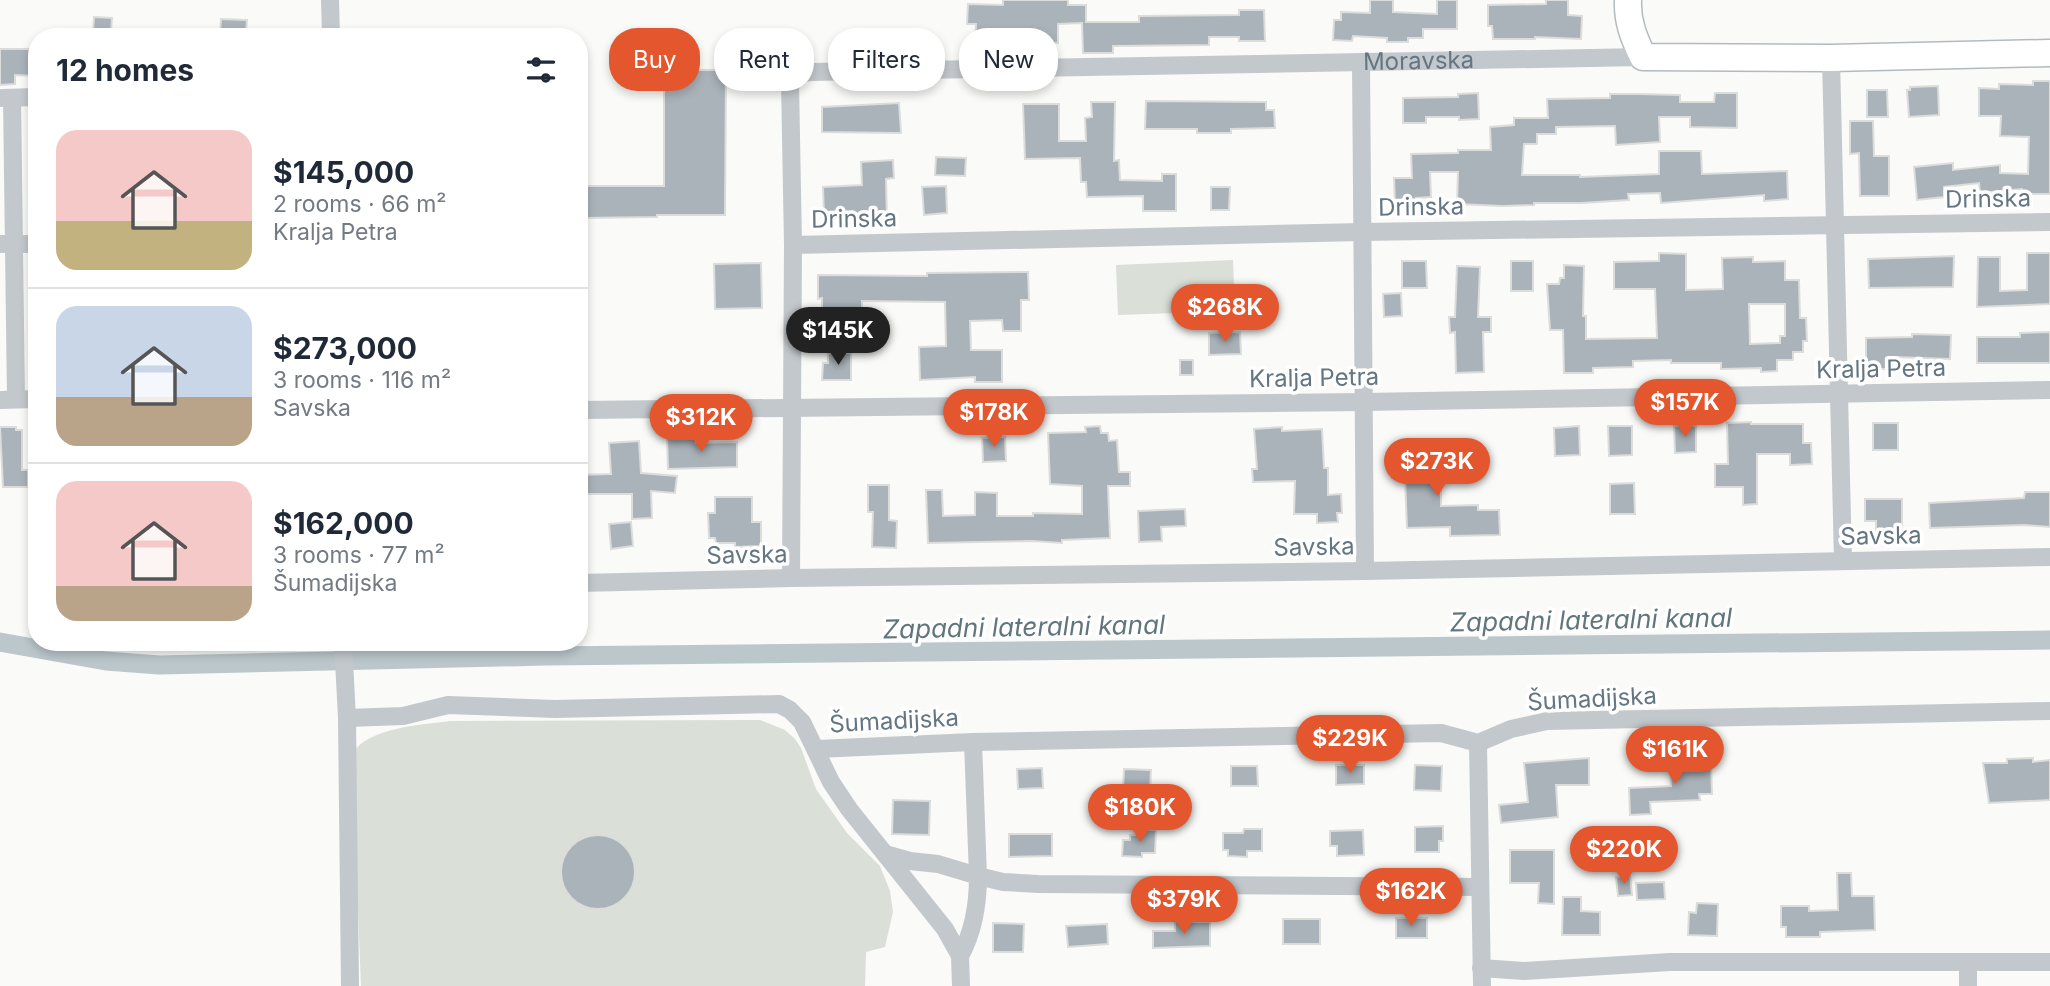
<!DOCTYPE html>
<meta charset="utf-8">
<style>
body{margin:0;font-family:Inter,sans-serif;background:#f2f2f3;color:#1f2937;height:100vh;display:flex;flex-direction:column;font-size:26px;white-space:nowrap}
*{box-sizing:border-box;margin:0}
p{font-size:23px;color:#747a83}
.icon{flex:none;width:38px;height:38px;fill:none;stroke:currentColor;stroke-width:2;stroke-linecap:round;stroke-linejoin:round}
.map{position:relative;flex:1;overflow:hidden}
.side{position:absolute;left:28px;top:28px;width:560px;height:623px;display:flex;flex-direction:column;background:#fff;border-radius:28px;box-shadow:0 4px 10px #0003}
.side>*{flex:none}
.top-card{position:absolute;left:609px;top:28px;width:665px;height:63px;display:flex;gap:14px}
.price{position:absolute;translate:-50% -60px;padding:0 16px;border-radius:24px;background:#e4572e;color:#fff;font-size:23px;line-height:46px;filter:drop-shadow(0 2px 4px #0008)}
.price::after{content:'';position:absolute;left:50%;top:42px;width:21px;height:16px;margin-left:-10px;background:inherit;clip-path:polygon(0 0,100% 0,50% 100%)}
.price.on{background:#222;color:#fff}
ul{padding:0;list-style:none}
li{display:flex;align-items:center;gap:21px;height:175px;padding:0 28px}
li+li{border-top:2px solid #e0e1e3}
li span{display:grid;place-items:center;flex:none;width:196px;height:140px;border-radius:21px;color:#555}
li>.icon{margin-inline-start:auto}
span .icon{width:84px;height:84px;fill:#fffc;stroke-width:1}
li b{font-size:30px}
h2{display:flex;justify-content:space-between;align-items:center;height:84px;padding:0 28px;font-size:30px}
.chip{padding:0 24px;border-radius:28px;background:#fff;box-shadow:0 4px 10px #0003;font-size:24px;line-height:63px}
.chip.on{background:#e4572e;color:#fff}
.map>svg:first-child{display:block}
.green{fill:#dadfd7}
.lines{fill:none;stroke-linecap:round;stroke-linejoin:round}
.canal{stroke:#bbc7cb;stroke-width:19}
.building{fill:#aab3b9;stroke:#dcdcda;stroke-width:2;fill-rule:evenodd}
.secondary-casing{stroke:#b3babf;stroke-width:29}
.street{stroke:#c3c8cc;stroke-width:18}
.secondary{stroke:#fff;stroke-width:26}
.labels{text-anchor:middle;stroke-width:7;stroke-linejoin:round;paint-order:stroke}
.street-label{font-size:24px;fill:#657683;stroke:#fff}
.water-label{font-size:26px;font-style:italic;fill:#60757c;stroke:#fff}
</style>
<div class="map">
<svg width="2050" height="986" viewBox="0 0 2050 986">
<rect width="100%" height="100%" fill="#fafaf8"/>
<path class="green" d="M1233,260l2,51 -117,4 -2,-50z
M760,720l25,10 10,9 6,9 15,41 31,44 33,33 10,25 3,21 -8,35 -19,5 -1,34h-504l-9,-232c16,-27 70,-29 98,-33z"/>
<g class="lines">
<path class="canal" d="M0,642l106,19 53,4 387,-9 1504,-16"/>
</g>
<path class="building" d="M1003,0h65v5h18v17h53v-6l100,-1v-5h25l1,31h-26v-4h-30v8l-96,1v7h-30l-1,-30 -24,1v19h-51v6l-32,-1 1,-24h-9l1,-20 35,1z
M1370,0h23v12l44,2v-14h20v29h-34v9h-15v4h-21v-4l-34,-2 -1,5 -19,-1 1,-20h7v-8l29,1z
M1546,0h22v15l14,1 -1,23 -46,-2v2h-42l-1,-13h-4v-21l58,-1z
M94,17l18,1 -1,15 -18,-1z
M221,19l26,1 -1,14 -26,-1z
M0,49h37v27l-22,-1v9l-15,1z
M664,70h62l-1,145h-68v2l-78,1v-32h85z
M2033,81h17v113h-28v-5l-42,4 -1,-10 -35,4v10l-27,3 -3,-33 39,-4v7l47,-5v8l28,1 1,-37 -29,-1 1,-20h-22v-28l20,1v-5l34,1z
M1938,86l1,29 -30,2 -2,-27h3v-3z
M1867,90h20l1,27h-21z
M1478,93l1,26 -20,1v-3h-33v6h-23v-25l55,-1v-3z
M1715,93h22v35l-47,-1v-10h-31l1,25 -44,3 -1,-19 -59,1v7h-19v10h-13l-2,31h58v2l79,-3v-23h42l1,23 85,-3 1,28 -24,2v-6l-103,8 -1,-10 -32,1 1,6 -48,3h-47v2l-32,1 -45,-2 1,-32h-28l1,25 -15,1 1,7 -22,1 -1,-28h18l-1,-24 47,-1v-3h33l-1,-23 24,-2v-7h34l-1,-19 63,-1v-4h28l42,1v7h34z
M1146,101l120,1v8h8l1,18 -44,1v4h-34v-4h-52z
M1091,102h24l-1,59 5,-1 1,20 42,1v-7h14v37h-33v-15l-56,1 -1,-15h-5l-1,-24 -55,1 -2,-55h36v37h27l-1,-23 7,-1z
M899,103l2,30 -79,-1v-25z
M1850,121h23l1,35h15v40h-29l-1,-43 -9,1z
M936,157l30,1 -1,18 -30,-1z
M893,160l1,18 -8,1 1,41 -23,1v-7l-40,1 -1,-28 39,-2 -1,-23z
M946,186l1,27 -23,2 -2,-28z
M1211,187h19l-1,23h-18z
M1659,253l27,1v36l37,-1 -1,-31 31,-1v5l32,-1v19h14l1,38h6l1,23h-4v11h-10v8h-16v11l-16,1v-4l-40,1v-6h-50v-3l-38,1v6l-40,1v5h-29l-1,-43h-13l-3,-46h12l1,-6h4v-13l20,1 -1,50h3v23l71,-1 -2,-49h-41v-27l45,-1zM1749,304h36v32h-5v7l-30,1z
M2027,253h23v51l-73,3 1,-50h22v34l27,-1z
M1954,256l-1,31 -84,1 -1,-29z
M1402,261h24l1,27h-25z
M1511,261h22v30h-22z
M761,263l1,45 -47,1 -1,-45z
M1457,266l23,1 -2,50h13v15h-8l1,40 -28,1 -1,-41 -5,1 -1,-16h6z
M1028,272l1,28h-8v31h-18l-1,-11 -32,1 1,29h31v32h-27v-5l-55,3 -1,-33 27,-1 -1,-44 -83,-1v23l-40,-1v-25l-4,1v-24l109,1v-3z
M1401,293l1,23 -18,1 -1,-23z
M1240,332l1,22 -32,1v-22z
M2050,332v31h-73v-26h43v-4z
M1912,334l39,1 -1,24 -55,-2v12h-29v-31l46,-1z
M828,353h23v27h-29l1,-17h5z
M1180,360h13v15h-13z
M1751,422v2h52v19h8l1,21 -22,1v-11h-33v50l-14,1v-18h-28v-23h13l-1,-41z
M1873,423h25v27h-25z
M1100,426l1,7h7l1,8 8,-1 2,32h11v14h-22l2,52 -48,2v3l-29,-2 -105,2 -2,-53h16l1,26 32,-1v-23l22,1v23h36v-3l49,1v-28l-32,-2 -2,-51 38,-1 -1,-5z
M1579,426l1,29 -25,1 -1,-28z
M1608,426h24v29l-23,1z
M1674,426h22v26l-21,1z
M0,427h16v3h6v40h6v17h-25z
M1282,427v4l40,-2 2,39h4v27l13,-1 1,19h-5l1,9 -21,1v-9h-23l1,-33 -42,1 -1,-13h5l-3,-40z
M1005,437l1,24 -23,1 -1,-24z
M667,438h29v5l41,-1v25l-69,2z
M639,441l2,32 36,3 -2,17 -24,-2 1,27 -20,1v-25h-53v-19l32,-1 -2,-31z
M1392,448h25v6l24,-2v54l37,-1v5h21l1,25 -50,1v-9l-43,1 -2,-49 -13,-1z
M1634,483l1,31h-25v-30z
M868,485h21v35l8,1 -1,27 -24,-1 1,-35h-5z
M2025,492h25v35l-26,-2 -94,3 -1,-25 95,-5z
M715,497h37v25h9v24l-26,1v-4h-19l-1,-5h-6l-1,-25h7z
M1865,499h37v31h-26v-9h-11z
M1185,509l1,17 -25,1 1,14 -23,1 -1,-31z
M631,522l2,24 -22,3 -2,-25z
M1589,758v27h-33l2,32 -57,6 -2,-18 29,-3 -4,-39z
M2033,758v4l17,-2v40l-61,3 -6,-40h24v-4z
M1711,759l1,35h-13l1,6 -50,2 1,12 -21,1 -1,-27 42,-2 -1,-26z
M1336,765h28v19l-28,1z
M1415,765l27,1 -1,25 -27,-1z
M1231,766h26l1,20h-27z
M1042,768l1,20 -25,1 -1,-20z
M1124,769l27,1 -1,21 -27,-1z
M893,800l37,1 -1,34 -37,-1z
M1443,826v15h-4v11h-24v-25z
M1244,829h18v22h-15v6l-19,-1v-6h-5v-17h20z
M1139,830h17l-1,23h-13v4l-20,-1 1,-16h7v-5h9z
M1363,830l1,25 -27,1v-10h-7v-15z
M1009,834h43v22l-43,1z
M561 872a37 37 0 1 1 74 0a37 37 0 1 1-74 0Z
M1510,850h44v54l-16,-1 1,-20h-29z
M1837,873h14l1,23h22l1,34 -55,2v5h-34v-10h-5v-21h28v5l29,-1z
M1630,875l2,20 -14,1 -2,-19z
M1664,882l1,17 -28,1 -1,-17z
M1563,897h18v14l19,1v23h-38z
M1697,903l21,1 -1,32 -29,-1 1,-23 7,1z
M1396,918h31v20h-31z
M1283,919h37v25h-37z
M1175,922h35v24l-57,2v-17h22z
M993,923l31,1 -1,28h-30z
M1107,924l1,20 -40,3 -2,-21z"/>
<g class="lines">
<defs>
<path id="secondary" d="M1628,0c-1,22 6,38 15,57l188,1 219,-5"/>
</defs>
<use href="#secondary" class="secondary-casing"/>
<g class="street">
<path d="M330,0l1,37"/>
<path d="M1831,58l12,503"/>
<path d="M1361,63l4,508"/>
<path d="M2,98l35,-1"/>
<path d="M12,98l4,301"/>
<path d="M0,244h37"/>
<path d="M793,245l569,-13 688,-10"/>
<path d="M0,400l37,-1"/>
<path d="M579,410l784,-8 687,-12"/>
<path id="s1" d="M791,578l2,-333 -3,-163 4,-7 17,-3 832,-15"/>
<path d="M579,583l212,-5 574,-7 685,-14"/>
<path d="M343,642l4,76 3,268"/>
<path d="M347,718l56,-2 45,-11 107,4 224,-5 11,6 12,12 29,60 18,27 96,120 15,27 1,30"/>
<path d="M973,742l5,134 25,6 35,2 442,3"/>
<path d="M1478,743l4,243"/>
<path d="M817,749l156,-7 468,-9 37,10 33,-14 36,-8 503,-10"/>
<path d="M885,854l25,7 28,3 40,12c0,29 -4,55 -18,80"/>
<path d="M1968,963v23"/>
<path d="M1481,968l43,3 146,-9h380"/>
</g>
<use href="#secondary" class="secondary"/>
</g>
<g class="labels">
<g class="street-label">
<text dy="8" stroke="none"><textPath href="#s1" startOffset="1129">Moravska</textPath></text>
<text transform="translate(1988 199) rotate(-1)" y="8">Drinska</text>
<text transform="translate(1421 207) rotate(-1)" y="8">Drinska</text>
<text transform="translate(854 219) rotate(-1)" y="8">Drinska</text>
<text transform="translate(1881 369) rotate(-1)" y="8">Kralja Petra</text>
<text transform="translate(1314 378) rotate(-1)" y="8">Kralja Petra</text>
<text transform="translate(1881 536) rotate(-1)" y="8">Savska</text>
<text transform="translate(1314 547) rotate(-1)" y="8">Savska</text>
<text transform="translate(747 555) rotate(-1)" y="8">Savska</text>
<text transform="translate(1592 699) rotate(-3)" y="8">Šumadijska</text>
<text transform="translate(894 721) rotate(-3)" y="8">Šumadijska</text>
</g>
<g class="water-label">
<text transform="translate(1591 620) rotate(-1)" y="9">Zapadni lateralni kanal</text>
<text transform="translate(1024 627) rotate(-1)" y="9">Zapadni lateralni kanal</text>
</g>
</g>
</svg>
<b class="price" style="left:1225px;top:344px">$268K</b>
<b class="price on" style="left:838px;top:367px">$145K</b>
<b class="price" style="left:1685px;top:439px">$157K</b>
<b class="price" style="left:994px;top:449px">$178K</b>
<b class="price" style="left:701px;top:454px">$312K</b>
<b class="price" style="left:1437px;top:498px">$273K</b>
<b class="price" style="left:1350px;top:775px">$229K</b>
<b class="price" style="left:1675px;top:786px">$161K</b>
<b class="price" style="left:1140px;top:844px">$180K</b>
<b class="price" style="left:1624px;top:886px">$220K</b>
<b class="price" style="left:1411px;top:928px">$162K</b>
<b class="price" style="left:1184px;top:936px">$379K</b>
<div class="top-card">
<a class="chip on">Buy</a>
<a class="chip">Rent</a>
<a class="chip">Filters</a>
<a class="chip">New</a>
</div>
<section class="side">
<h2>12 homes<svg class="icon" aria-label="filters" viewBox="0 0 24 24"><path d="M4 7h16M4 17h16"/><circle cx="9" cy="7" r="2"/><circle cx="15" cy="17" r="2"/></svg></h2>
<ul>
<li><span style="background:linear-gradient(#f6c9c9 65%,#c2b280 0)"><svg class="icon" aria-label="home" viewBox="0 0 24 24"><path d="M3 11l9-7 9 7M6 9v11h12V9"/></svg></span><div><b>$145,000</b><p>2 rooms · 66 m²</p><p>Kralja Petra</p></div></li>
<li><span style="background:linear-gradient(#c9d6e8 65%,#b9a48a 0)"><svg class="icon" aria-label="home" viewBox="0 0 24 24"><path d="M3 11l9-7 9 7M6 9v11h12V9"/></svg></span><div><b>$273,000</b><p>3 rooms · 116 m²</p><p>Savska</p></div></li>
<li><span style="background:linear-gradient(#f6c9c9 75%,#b9a48a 0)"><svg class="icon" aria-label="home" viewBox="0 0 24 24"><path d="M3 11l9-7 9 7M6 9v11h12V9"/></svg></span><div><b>$162,000</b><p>3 rooms · 77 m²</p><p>Šumadijska</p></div></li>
</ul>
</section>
</div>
